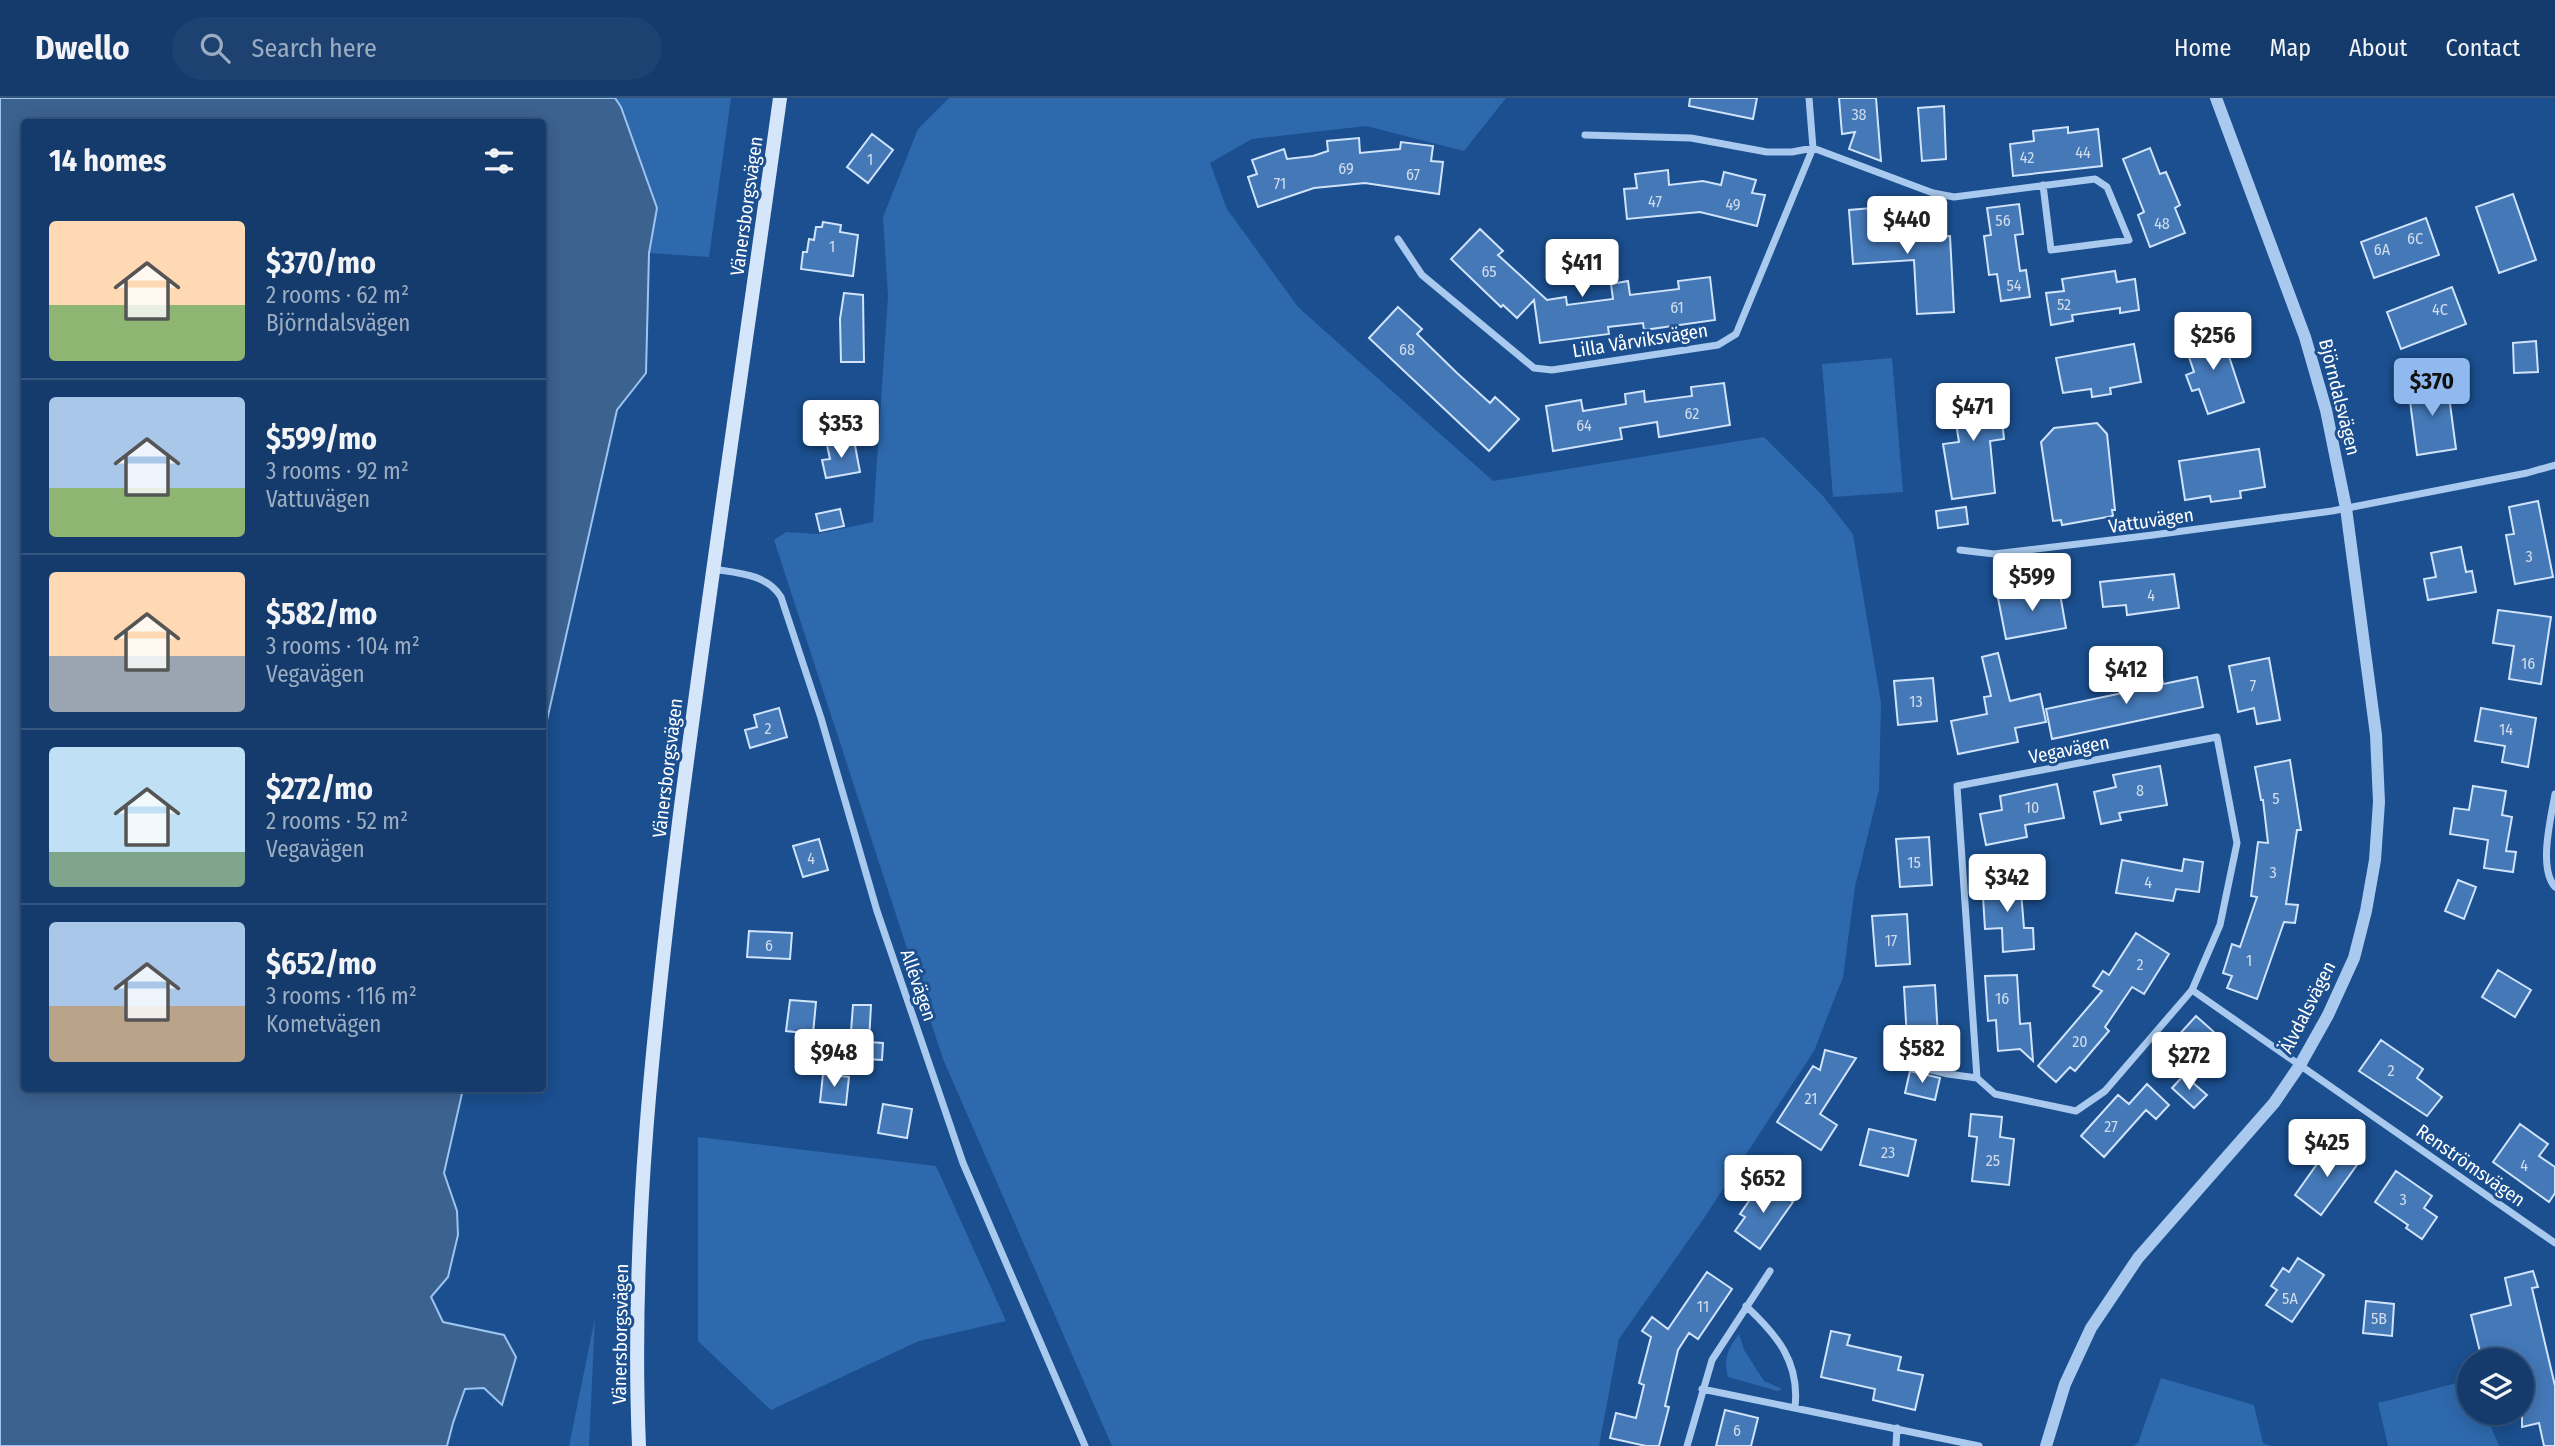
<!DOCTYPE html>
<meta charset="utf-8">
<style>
body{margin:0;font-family:"Fira Sans Condensed",sans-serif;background:#1d4271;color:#f1f3f6;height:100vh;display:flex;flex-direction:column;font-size:26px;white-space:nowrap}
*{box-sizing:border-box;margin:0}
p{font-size:23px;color:#9dadc1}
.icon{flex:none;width:38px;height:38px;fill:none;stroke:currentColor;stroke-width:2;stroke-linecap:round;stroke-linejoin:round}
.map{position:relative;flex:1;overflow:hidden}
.details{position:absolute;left:21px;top:21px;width:525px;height:973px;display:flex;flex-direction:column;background:#143b6b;border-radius:7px;box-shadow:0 4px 18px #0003,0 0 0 2px #33557e}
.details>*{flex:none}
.tools{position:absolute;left:2457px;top:1250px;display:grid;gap:14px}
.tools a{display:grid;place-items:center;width:77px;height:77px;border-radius:50%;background:#143b6b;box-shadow:0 4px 18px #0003,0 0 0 2px #33557e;font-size:35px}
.price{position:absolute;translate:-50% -60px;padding:0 16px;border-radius:7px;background:#fff;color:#222;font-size:23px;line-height:46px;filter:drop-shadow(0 2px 4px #0008)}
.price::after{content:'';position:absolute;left:50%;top:42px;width:21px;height:16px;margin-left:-10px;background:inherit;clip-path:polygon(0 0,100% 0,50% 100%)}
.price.active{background:#90b9f0;color:#111}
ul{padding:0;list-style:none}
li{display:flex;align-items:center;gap:21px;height:175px;padding:0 28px}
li+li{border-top:2px solid #33557e}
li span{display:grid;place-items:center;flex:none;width:196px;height:140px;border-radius:7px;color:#555}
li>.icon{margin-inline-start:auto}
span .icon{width:84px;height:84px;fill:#fffc;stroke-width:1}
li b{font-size:30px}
h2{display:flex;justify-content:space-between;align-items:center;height:84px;padding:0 28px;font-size:30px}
header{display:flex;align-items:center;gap:42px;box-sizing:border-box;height:98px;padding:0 35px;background:#143b6b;border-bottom:2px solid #33557e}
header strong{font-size:33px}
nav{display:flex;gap:38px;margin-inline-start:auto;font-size:24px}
.search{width:490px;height:63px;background:#1d4271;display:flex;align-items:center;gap:18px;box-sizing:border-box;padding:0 24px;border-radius:38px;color:#9dadc1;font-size:26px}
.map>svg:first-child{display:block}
.green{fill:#2e69ad}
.water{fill:#3c6290;stroke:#9cc4f0;stroke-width:2}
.building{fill:#4478b7;stroke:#cfe3fa;stroke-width:2}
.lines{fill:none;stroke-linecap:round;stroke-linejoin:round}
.minor{stroke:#a9c9ee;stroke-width:7}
.tertiary{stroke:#a9c9ee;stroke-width:12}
.secondary{stroke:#d6e6fa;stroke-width:14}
.labels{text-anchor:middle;stroke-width:6;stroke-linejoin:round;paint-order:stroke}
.number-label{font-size:16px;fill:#d0dded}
.street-label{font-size:19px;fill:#fff;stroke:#1b4f8f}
</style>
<header>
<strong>Dwello</strong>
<div class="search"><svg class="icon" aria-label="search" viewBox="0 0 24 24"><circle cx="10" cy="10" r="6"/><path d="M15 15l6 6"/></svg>Search here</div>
<nav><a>Home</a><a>Map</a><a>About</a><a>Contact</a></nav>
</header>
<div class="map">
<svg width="2555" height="1348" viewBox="0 0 2555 1348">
<rect width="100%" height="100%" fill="#1b4f8f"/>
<path class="green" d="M615,0h116l-22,159 -60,-4 8,-45 -36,-101z
M949,0h557l-42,53 -98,-25 -114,13 -42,24 17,46 71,98 195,174 271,-44 59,59 30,38 28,169 -2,87 -24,97 -12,90 -29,74 -112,170 -83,118 -20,107h-487l-169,-387 -169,-519 12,-8 31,2 56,-12 15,-226 -5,-79 35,-88z
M1892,260l11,134 -70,5 -11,-133z
M698,1039l238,29 70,155 -87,20 -148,69 -73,-69z
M595,1220l-6,128h-20z
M1739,1236l5,16 20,31 18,8 -4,2 -50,-14c-5,-18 0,-28 11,-43z
M2161,1280l93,27 9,38 8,3h-138l5,-3z
M2469,1282v32h16l14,34h-111l-10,-43z"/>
<path class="water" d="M0,0h615l6,9 36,101 -8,45 -3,120 -29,37 -74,328 -1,-616h-518v966l439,1 -19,84 13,38 1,24 -10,42 -17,20 12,25 61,13 12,22 -14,48 -18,-17 -19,1 -12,34 -6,23h-447z"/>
<path class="building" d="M1690,0h67l-4,21 -64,-13z
M1839,0h37l5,63 -32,-12 6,-17 -13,2z
M1944,8l2,53 -24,2 -4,-53z
M2068,29v6l30,-4 4,37 -89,10 -3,-32 24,-3 -1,-10z
M872,36l21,16 -25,33 -21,-16z
M1359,40l1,15 40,-4 1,-7 32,4 -2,15 12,1 -4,32 -74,-11 -51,5 -56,19 -10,-30 9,-3 -5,-14 32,-11 3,10 26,-3 15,-5 -1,-10z
M2150,50l10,26 6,-2 14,33 -5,3 10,25 -35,14 -12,-32 6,-3 -21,-53z
M1668,72l1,15 34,-4 18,4 3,-13 32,8 -4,13 13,2 -8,31 -57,-14 -73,7 -3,-30 13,-1 -2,-14z
M2513,96l23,66 -37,13 -23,-66z
M2019,106l4,30 -8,1 5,36 6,-1 4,27 -29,4 -4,-27 -8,1 -5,-39 7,-1 -4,-27z
M1884,109l2,21 44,-3 1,12 19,-1 4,76 -37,2 -3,-54 -61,4 -4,-54z
M2426,120l13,37 -65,23 -13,-36z
M823,124l18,3 -1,7 18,3 -5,41 -52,-7 2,-17h4l2,-13 5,1 2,-13h6z
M1480,131l23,22 -5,4 49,45 19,-3 1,8 46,-6 -2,-15 17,-3 2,14 49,-6 -1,-8 32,-4 5,43 -71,10 -1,-7 -35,4 1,7 -69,9 -6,-43 -17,18 -14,-13 -2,2 -50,-48z
M2115,173l2,11 18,-3 4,31 -19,3v-5l-48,7 1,6 -22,4 -5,-32 18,-2 -2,-12z
M2452,189l14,37 -65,25 -14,-37z
M844,195l19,2 1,67h-23l-1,-43z
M1398,209l24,22 -5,5 40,39 33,30 5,-6 24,22 -30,32 -120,-113z
M2220,231l24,73 -36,12 -9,-25 -7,2 -6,-16 8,-3 -11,-33z
M2536,243l2,31 -24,1 -1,-30z
M2134,246l7,38 -31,6 1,6 -19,3 -1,-8 -28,4 -7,-35z
M2447,283l9,68 -39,6 -9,-69z
M1724,285l6,42 -71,12 -2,-15 -37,6 2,11 -69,12 -7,-45 35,-6 2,11 43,-7 -1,-10 19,-3 1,11 47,-6 -1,-9z
M1991,288l7,34h4l2,19 -14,2 5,52 -43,6 -9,-55 16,-2 -8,-51z
M2097,325l10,11 8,76h-3l1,6 -51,9 -1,-5 -8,1 -12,-79 13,-14z
M854,342l6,32 -34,6 -4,-18 8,-1 -3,-14z
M2259,351l6,38 -25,4 1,7 -30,4 -1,-6 -25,4 -6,-39z
M2538,403l15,76 -38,7 -9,-49 8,-1 -5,-27z
M1966,409l2,17 -30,4 -2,-17z
M840,411l4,17 -24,5 -4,-17z
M2461,449l5,25 6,-1 4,21 -48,8 -4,-21 12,-2 -5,-24z
M2174,476l5,34 -52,7 -1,-10 -23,2 -3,-25z
M2059,490l7,40 -60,11 -8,-41z
M2498,512l53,7 -10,67 -32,-5 5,-33 -21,-3z
M1998,555l12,48 30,-7 6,28 -31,6 3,14 -60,12 -7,-33 36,-7 -3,-17 7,-1 -9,-39z
M2269,560l11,62 -23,4 -3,-16 -16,4 -9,-46z
M2161,573l2,13 34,-7 6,30 -151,32 -6,-30 86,-18 -3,-14z
M1933,580l4,43 -39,4 -4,-44z
M779,610l8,29 -37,11 -5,-18 12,-3 -3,-12z
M2481,610l55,10 -8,49 -26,-5 3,-16 -30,-5z
M2290,662l11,70h-4l-11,74 12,1 -3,18 -11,-1 -27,77 -30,-11 5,-12 -9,-3 9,-29 8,3 17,-50 -6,-1 7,-54 10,1 -5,-43h-2l-6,-33z
M2160,668l7,39 -48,8 2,7 -20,4 -7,-32 22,-5 -3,-12z
M2057,686l7,34 -39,7 2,12 -41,8 -6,-31 22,-4 -2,-14z
M2473,688l33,5 -4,24 10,2 -6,34 10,1 -3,20 -29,-4 4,-28 -38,-6 4,-26 15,2z
M1929,739l3,48 -32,2 -4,-48z
M819,741l9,31 -25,7 -10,-31z
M2184,761l19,3 -4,30 -23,-3 -3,12 -57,-8 6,-33 60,11z
M2020,781l4,49h9l1,21 -31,3 -1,-24 -17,1 -3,-48z
M2458,782l18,7 -12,32 -19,-8z
M1907,816l3,50 -34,2 -4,-50z
M749,833l43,2 -2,26 -43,-2z
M2136,835l33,21 -25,40 -12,-7 -27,40 4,4 -34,40 -5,-4 -14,15 -18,-16 64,-75 -9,-5 10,-15 6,4z
M2498,872l33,20 -16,27 -33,-20z
M2017,877l3,49 10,-1 3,38 -13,-12 -22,2 -2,-31 -8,1 -3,-45z
M1935,887l3,52 -31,2 -3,-52z
M790,902l26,2 -3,32 -27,-3z
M853,907h18l-2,37 14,1 -1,17 -33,-2z
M2196,918l28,25 -31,34 -28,-25z
M2381,942l42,29 -6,9 25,19 -15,19 -68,-45z
M1825,952l31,8 -36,56 17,11 -16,25 -44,-28 36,-56 7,4z
M1910,973l30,7 -5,22 -30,-7z
M823,976l26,3 -3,28 -26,-3z
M2184,977l23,20 -13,13 -22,-20z
M2147,986l22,21 -13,14 -10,-9 -42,47 -23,-21 37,-41 11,9z
M883,1006l29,5 -5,29 -29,-5z
M1971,1016l31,3 -2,20 14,2 -5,46 -37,-4 5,-44 -8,-1z
M2520,1026l28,20 -9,12 16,11v26l-6,9 -56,-40z
M1869,1031l47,11 -8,36 -48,-11z
M2332,1045l27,19 -38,53 -26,-20z
M2396,1073l36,25 -8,12 13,9 -15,22 -16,-11 2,-3 -33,-23z
M1768,1085l25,19 -33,47 -25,-18 10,-14 -5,-3 18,-26 5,3z
M2298,1160l26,17 -32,47 -26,-17 11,-15 -6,-4 12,-18 6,4z
M2533,1173l5,16 -6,1 23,98v60h-11l-5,-23 -17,4v-67h-40l-11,-45 40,-10 -6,-27z
M1707,1174l25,17 -34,50 -9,-6 -11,17 -13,56 4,1 -10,39h-13l-36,-8 6,-25 20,5 8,-33 -5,-2 12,-46 -9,-6 10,-14 16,12z
M2366,1203l28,3 -2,32 -29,-3z
M1831,1233l19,4 -3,10 54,12 -3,13 25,5 -8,35 -42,-10 2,-11 -54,-12z
M1725,1312l33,8 -7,28h-35z"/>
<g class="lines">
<path class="minor" d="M1585,37l106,3 76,14h25l21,-4 120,45 21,4 141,-18 12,8 22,53 -78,10 -8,-65
M1398,141l24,36 112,93 18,2 166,-25 18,-11 77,-186 -4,-50
M1960,452l34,4 159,-19 179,-24 195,-38 28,-8
M713,471c25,4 54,5 68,28l40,121 56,193 86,252 122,283
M2217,639l20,106 -17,82 -28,65 -87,101 -29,20 -81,-17 -18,-16 -20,-292z
M2555,696c-4,24 -17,74 0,93
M2192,892l363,253
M1895,963l53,13 29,4
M1746,1208c31,29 54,56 49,101
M1702,1291l277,57
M1687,1348l25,-86 58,-89
M1896,1348l1,-18"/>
<path class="tertiary" d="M2046,1348l19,-62 26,-56 47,-70 136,-155 26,-38 28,-50 26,-57 12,-47 9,-51 4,-58 -3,-67 -30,-227 -8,-39 -12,-59 -21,-73 -89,-239"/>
<path class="secondary" d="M639,1348c-9,-211 15,-423 41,-632 31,-239 67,-477 100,-716"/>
</g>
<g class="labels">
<g class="number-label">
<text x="1859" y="22">38</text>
<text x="2083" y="60">44</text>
<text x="2027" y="65">42</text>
<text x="870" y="67">1</text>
<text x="1346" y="76">69</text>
<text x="1413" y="82">67</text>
<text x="1280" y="91">71</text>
<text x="1655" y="109">47</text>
<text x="1733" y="112">49</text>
<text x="2003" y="128">56</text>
<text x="2162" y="131">48</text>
<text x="2415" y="146">6C</text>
<text x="832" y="154">1</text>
<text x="2382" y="157">6A</text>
<text x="1489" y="179">65</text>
<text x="2014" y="193">54</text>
<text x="2064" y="212">52</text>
<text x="1677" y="215">61</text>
<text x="2440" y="217">4C</text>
<text x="1407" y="257">68</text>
<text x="1692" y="321">62</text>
<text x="1584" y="333">64</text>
<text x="2529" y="464">3</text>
<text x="2151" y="503">4</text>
<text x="2528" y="571">16</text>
<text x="2253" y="593">7</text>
<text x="1916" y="609">13</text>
<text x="768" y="636">2</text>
<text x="2506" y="637">14</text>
<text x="2140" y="698">8</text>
<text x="2276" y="706">5</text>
<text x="2032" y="715">10</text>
<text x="811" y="766">4</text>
<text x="1914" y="770">15</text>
<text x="2273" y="780">3</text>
<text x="2148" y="790">4</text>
<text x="1891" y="848">17</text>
<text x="769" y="853">6</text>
<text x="2249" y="868">1</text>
<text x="2140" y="872">2</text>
<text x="2002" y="906">16</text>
<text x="2080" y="949">20</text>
<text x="2391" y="978">2</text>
<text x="1811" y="1006">21</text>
<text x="2111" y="1034">27</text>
<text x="1888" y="1060">23</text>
<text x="1993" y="1068">25</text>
<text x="2524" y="1073">4</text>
<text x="2403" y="1107">3</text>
<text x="2290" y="1206">5A</text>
<text x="1703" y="1214">11</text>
<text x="2379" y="1226">5B</text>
<text x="1737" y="1338">6</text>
</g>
<g class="street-label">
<text transform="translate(746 108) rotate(-82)" y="7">Vänersborgsvägen</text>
<text transform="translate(1640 242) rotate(-9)" y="7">Lilla Vårviksvägen</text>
<text transform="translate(2340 299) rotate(76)" y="7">Björndalsvägen</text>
<text transform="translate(2151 422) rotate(-8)" y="7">Vattuvägen</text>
<text transform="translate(2069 651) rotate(-11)" y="7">Vegavägen</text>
<text transform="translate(667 670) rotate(-83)" y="7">Vänersborgsvägen</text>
<text transform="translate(919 887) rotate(71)" y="7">Allévägen</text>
<text transform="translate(2307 909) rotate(-63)" y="7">Älvdalsvägen</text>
<text transform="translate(2471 1067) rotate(35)" y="7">Renströmsvägen</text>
<text transform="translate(620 1236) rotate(-89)" y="7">Vänersborgsvägen</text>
</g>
</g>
</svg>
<div class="tools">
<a><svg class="icon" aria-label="layers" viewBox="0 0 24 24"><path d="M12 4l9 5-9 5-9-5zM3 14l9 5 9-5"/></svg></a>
</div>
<b class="price" style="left:1907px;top:158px">$440</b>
<b class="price" style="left:1582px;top:201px">$411</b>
<b class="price" style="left:2213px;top:274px">$256</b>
<b class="price active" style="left:2432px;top:320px">$370</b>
<b class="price" style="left:1973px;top:345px">$471</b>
<b class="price" style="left:841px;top:362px">$353</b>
<b class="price" style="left:2032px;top:515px">$599</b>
<b class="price" style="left:2126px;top:608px">$412</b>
<b class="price" style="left:2007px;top:816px">$342</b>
<b class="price" style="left:1922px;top:987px">$582</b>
<b class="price" style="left:834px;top:991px">$948</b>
<b class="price" style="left:2189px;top:994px">$272</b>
<b class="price" style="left:2327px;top:1081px">$425</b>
<b class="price" style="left:1763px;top:1117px">$652</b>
<section class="details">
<h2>14 homes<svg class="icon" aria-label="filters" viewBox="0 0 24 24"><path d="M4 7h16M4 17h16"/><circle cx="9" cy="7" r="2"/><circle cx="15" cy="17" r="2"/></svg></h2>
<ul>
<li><span style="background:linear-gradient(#ffd9b3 60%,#8fb573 0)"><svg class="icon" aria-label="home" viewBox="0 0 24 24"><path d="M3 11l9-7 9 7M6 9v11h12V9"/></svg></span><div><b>$370/mo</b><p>2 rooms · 62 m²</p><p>Björndalsvägen</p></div></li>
<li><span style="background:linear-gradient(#a9c7e8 65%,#8fb573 0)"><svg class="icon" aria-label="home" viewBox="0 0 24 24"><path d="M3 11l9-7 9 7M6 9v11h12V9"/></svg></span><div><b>$599/mo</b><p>3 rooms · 92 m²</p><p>Vattuvägen</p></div></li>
<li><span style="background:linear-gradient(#ffd9b3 60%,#9aa5b1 0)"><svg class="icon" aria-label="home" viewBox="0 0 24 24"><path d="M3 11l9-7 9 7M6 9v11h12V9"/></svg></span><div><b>$582/mo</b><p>3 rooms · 104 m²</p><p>Vegavägen</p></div></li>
<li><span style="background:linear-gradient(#bfe0f5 75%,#7fa58c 0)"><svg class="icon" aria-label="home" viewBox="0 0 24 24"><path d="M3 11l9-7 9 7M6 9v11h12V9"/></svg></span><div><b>$272/mo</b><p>2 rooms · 52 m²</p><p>Vegavägen</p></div></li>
<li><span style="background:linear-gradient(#a9c7e8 60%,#b9a48a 0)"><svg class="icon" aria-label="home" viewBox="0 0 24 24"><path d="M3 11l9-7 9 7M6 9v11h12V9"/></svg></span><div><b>$652/mo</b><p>3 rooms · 116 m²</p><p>Kometvägen</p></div></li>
</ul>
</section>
</div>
